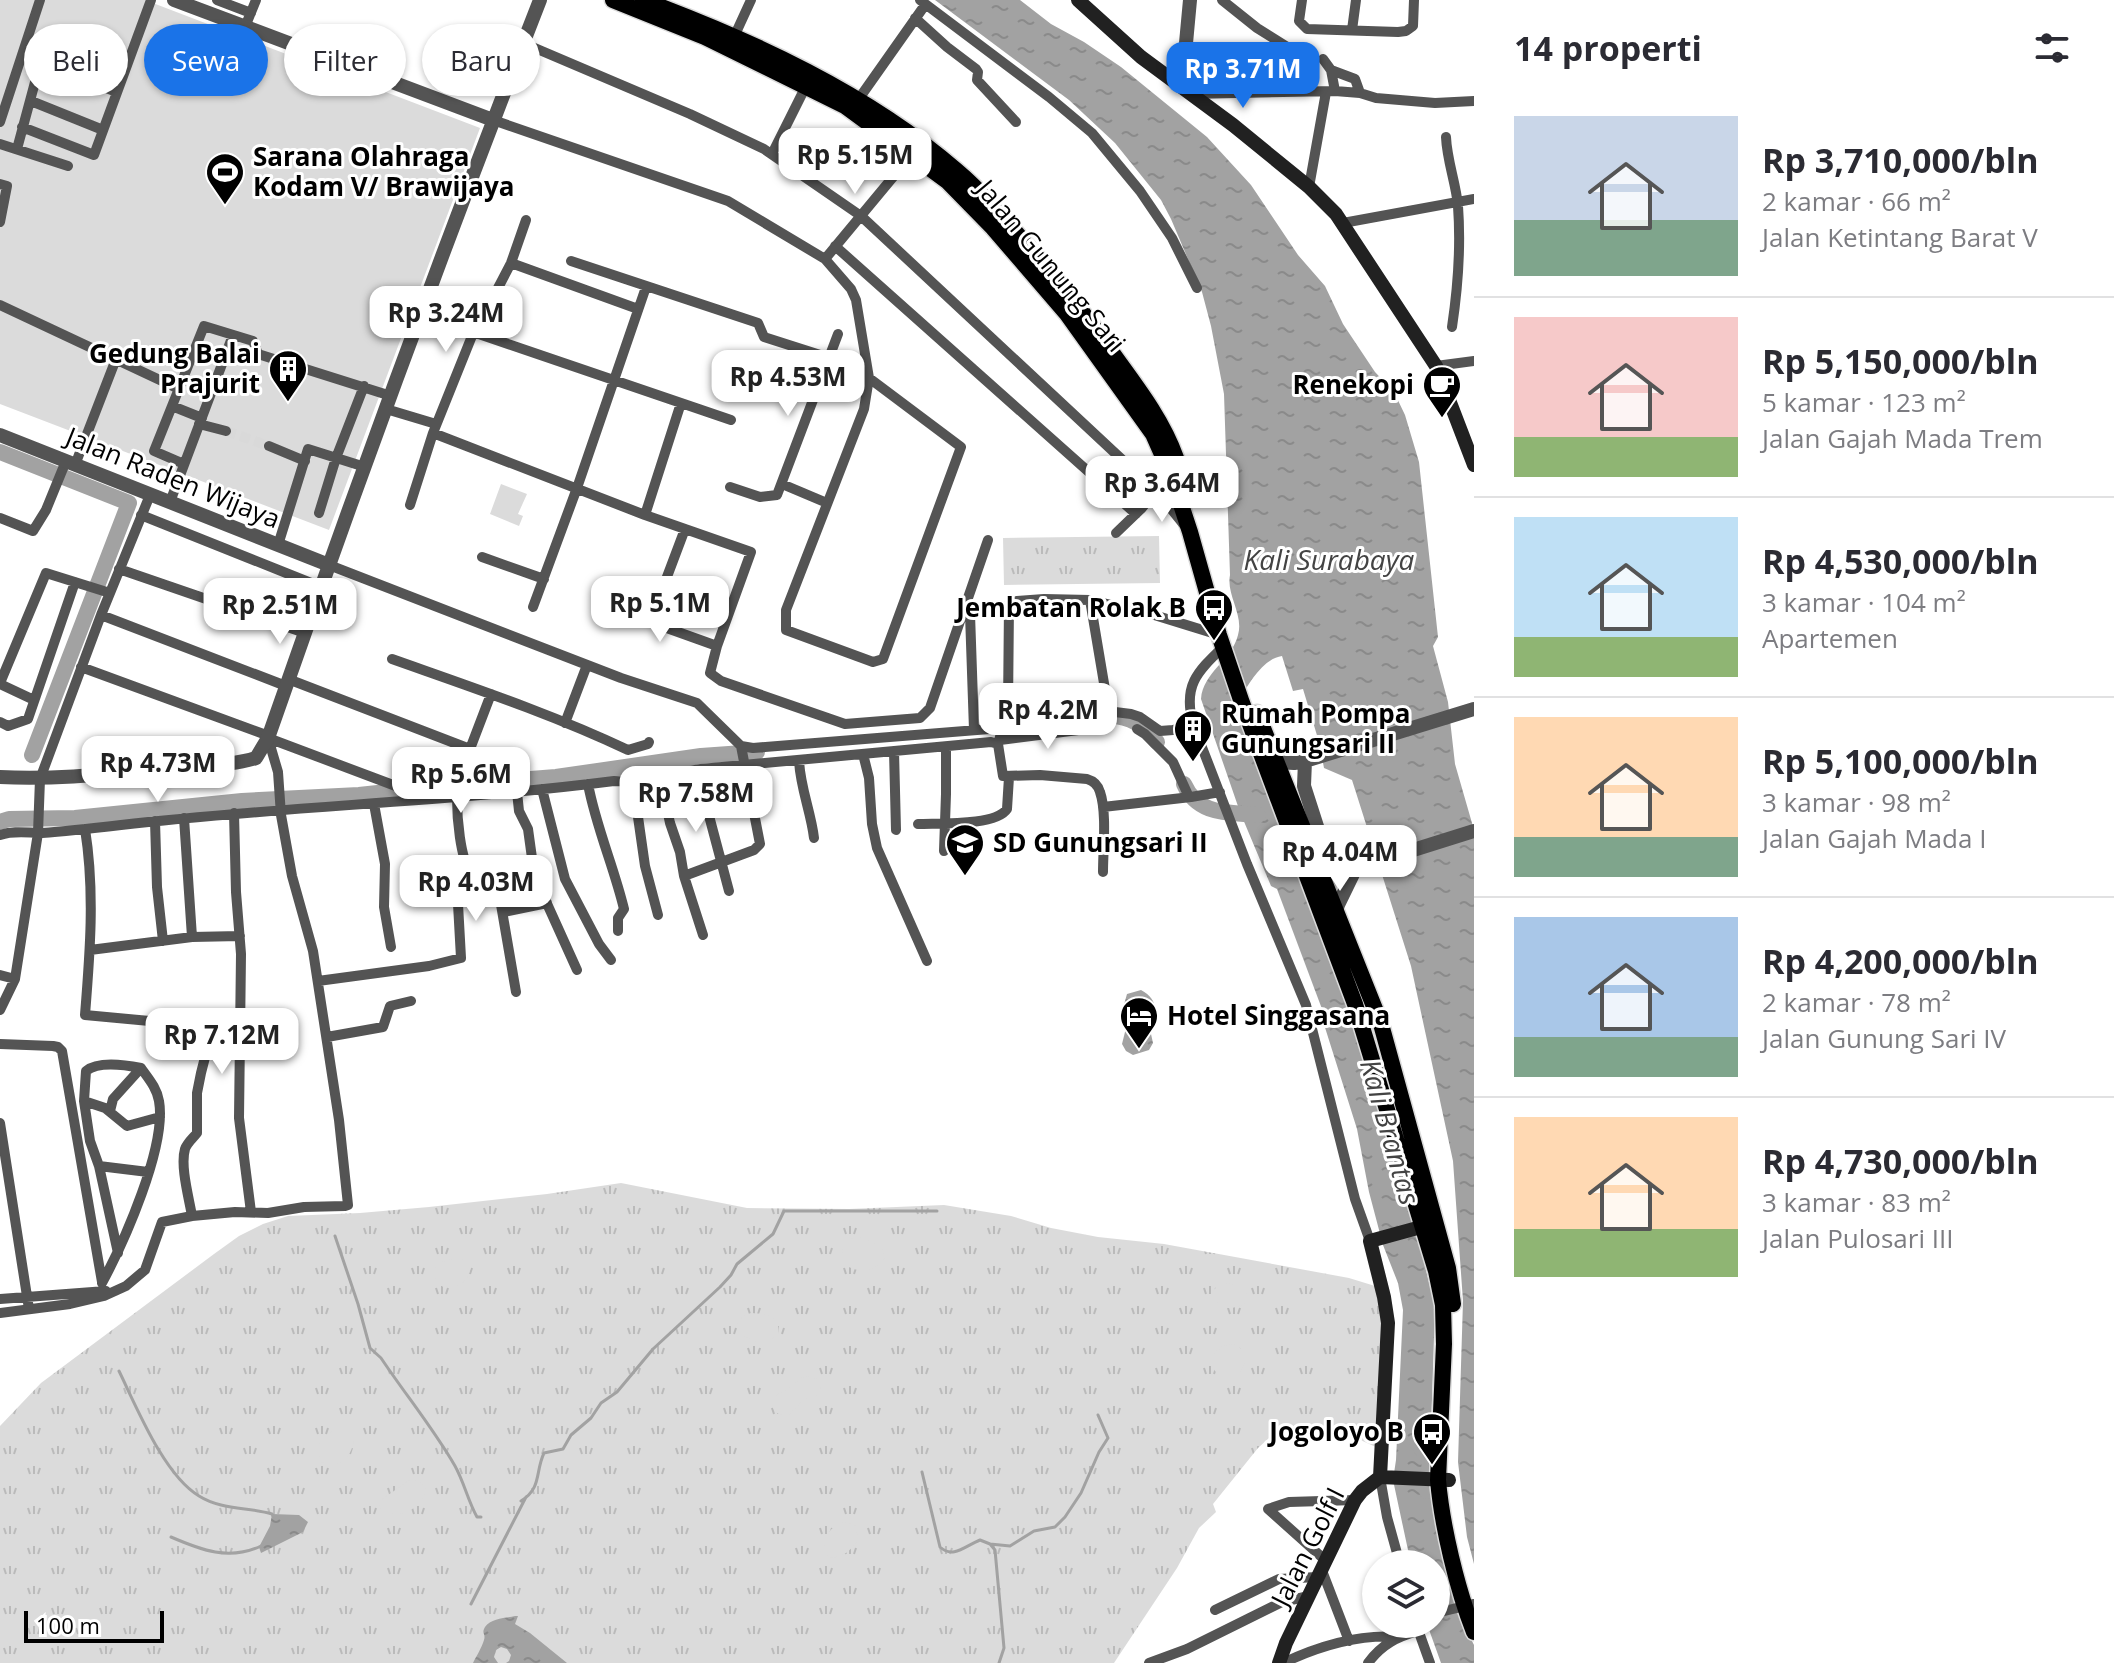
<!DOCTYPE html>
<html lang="id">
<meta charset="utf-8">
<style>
body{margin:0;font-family:"Open Sans",sans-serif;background:#f2f2f3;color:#2b2b33;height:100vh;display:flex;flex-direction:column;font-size:30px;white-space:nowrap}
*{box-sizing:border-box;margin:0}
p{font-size:26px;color:#7c7c81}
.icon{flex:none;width:44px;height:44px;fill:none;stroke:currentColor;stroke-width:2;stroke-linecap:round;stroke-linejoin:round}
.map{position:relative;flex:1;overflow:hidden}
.drawer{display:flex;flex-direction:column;background:#fff;width:640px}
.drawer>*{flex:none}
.top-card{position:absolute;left:24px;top:24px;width:760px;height:72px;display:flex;gap:16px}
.tools{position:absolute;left:1362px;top:1550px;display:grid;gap:16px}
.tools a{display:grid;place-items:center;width:88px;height:88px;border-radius:50%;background:#fff;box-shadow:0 2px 6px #0004;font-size:40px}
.scale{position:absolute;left:24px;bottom:20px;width:140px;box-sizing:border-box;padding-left:8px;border:4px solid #000;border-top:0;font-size:22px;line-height:28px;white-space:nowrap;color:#000;-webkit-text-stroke:6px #fff;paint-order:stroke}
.price{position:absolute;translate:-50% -68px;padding:0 18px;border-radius:16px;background:#fff;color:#222;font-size:26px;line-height:52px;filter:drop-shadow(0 2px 4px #0008)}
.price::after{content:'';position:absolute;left:50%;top:48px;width:24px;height:18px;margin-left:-12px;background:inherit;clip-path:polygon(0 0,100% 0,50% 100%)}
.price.on{background:#1a73e8;color:#fff}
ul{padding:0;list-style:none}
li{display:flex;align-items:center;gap:24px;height:200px;padding:0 40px}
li+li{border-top:2px solid #e1e1e2}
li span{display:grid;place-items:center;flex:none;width:224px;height:160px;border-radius:0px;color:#555}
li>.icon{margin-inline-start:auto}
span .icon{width:96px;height:96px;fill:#fffc;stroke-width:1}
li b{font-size:34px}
h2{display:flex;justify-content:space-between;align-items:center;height:96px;padding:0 40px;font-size:34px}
.tag{padding:0 28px;border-radius:36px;background:#fff;box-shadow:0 2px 6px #0004;font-size:28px;line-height:72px}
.tag.on{background:#1a73e8;color:#fff}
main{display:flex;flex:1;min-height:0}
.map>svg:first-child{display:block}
.grass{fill:url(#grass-tufts)}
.green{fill:#dbdbdb}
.water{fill:url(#water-ripples)}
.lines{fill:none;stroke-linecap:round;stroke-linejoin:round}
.stream{stroke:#a2a2a2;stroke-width:3}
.river{stroke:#a2a2a2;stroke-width:16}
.minor-tunnel{stroke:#d9d9d9;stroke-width:10;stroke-dasharray:10 5;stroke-linecap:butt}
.primary-casing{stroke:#dbdbdb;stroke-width:19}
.minor{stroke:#545454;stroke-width:10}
.tertiary{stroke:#545454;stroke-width:14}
.secondary{stroke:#212121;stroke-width:14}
.primary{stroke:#000;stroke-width:16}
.labels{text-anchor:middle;stroke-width:6;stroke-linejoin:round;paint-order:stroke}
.poi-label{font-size:26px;font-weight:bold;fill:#000;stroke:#fff;text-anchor:start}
.street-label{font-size:26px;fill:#000;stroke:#fff}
.water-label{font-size:28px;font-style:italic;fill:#434343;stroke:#fff}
</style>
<main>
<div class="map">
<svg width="1474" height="1663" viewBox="0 0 1474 1663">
<defs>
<pattern id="grass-tufts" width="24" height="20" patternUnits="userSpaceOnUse" patternTransform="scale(2)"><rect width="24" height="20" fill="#dbdbdb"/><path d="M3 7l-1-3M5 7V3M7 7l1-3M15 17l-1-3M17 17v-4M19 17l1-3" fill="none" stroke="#bababa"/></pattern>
<pattern id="water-ripples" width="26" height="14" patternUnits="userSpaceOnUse" patternTransform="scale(2)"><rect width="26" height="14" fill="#a2a2a2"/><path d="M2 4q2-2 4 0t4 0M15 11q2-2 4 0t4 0" fill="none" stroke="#8a8a8a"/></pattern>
</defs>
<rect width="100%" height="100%" fill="#fff"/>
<path class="grass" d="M1159,536l1,47 -156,2 -1,-47z
M621,1183l126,25 102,1 95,-4 67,11 40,12 47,9 66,7 185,34 26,8 9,32 -6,130 -22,-10 -29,-10 -47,4 -11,6 -11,10 -45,56 3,8 -17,16 -22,40 -63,95h-1114v-237l41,-43 173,-129 25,-18 24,-12 25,-8 72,-3 69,-6 118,-13z"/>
<path class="green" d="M0,0h145l335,128 -151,402 -329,-126z
M501,484l26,10 -9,20 5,2 -4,10 -29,-12z
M862,1237l19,9 4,11c-10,16 -24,17 -40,8l-3,-9 1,-10 8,-7z
M450,1259l14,1 7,7c-4,17 -12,20 -28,20 -15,-14 -12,-22 7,-28z
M1222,1283c11,0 17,2 25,10l-3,11c-16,8 -28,4 -32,-13z
M751,1313c17,1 28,2 28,21 -15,12 -28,9 -41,-3 -2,-11 4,-15 13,-18z
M1233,1344l9,5 4,12 -6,12 -9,4h-11l-9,-11 2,-12 10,-8z
M810,1376l7,3 4,4 -1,12 -17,5 -15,16c-11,-1 -16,-4 -16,-16 7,-9 21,-11 28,-22z
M336,1430h7l11,11c-4,18 -14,29 -33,21 -6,-16 -1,-26 15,-32z
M411,1479l10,4 6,7c-7,20 -31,33 -48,17l2,-7z
M846,1522l10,4 2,15c-8,10 -15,16 -28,17 -13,-15 -1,-33 16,-36z"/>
<path class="water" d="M935,0h85l31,24 33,18 37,25 86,70 44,48 47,70 27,31 18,38 32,48 19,20 11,23 14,47 19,175 -5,9 15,56 7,62 19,66v734l-7,-27 -9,-75 5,-161 -10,-140 -42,-195 -59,-186 -28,-12 -5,-26 -16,-53 -10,2 -11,-35c-20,3 -33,28 -43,44l55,166 65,171 58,196 18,74 -5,153 -3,20 34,139 13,26v18h-33l-14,-39h9v-60h-25l-18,-84 3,-20 7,-150 -5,-27 -15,-38 -14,-53 -12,-63 -35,-111v-9l-45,-120 -6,-3 -31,-74 -39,-113c2,-27 31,-39 37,-64 6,-20 -12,-40 -8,-60l-6,-181 -13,-68 -9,-34 -31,-73 -10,-19 -46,-57 -46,-43z
M1141,990c16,9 17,19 8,35l4,18 -4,7 -16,5 -7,-4 -4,-7 6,-24 -5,-12 4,-14z
M272,1514l27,1 9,7 -5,10 -42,21 -2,-6 11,-21z
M515,1616h3l-3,8 15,9 37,30h-61l3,-2 2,-6 -4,-6 -6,-2 -5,3 -2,7 4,6h-25c3,-6 9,-16 11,-23 2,-7 -3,-6 1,-13 6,-9 21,-9 30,-11z"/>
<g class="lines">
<path class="stream" d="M335,1236l23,68 12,44 11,10c24,36 52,70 74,108 9,16 13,35 22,51h4
M119,1371c18,37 45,104 80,125 22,14 50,11 73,18l1,2
M922,1472l18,75c13,12 25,-1 40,-7l10,4 5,6 9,98 -5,15
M521,1501c21,-13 14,-29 23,-48l19,-4 8,-14 20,-17 10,-15 16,-11 36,-43 67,-62 11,-12 6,-11 36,-30 11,-23h153
M171,1537c30,13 58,24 90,9
M990,1544l20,2 24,-15 21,-4 10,-10 16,-24 18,-41 9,-14 -10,-23
M471,1604l55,-107"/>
<path class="river" d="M0,452l129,51 -97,252
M1110,716c21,0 34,10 47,26
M1184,784c14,32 45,28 74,31
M442,786l114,-9 145,-21 56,-4
M0,822l9,-3 66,-1 167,-17 117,-6 56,-6
M1417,1443l13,17 -3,31"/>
<path class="minor-tunnel" d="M226,431l43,15"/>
<defs>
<path id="primary" d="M613,0l92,37 140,69 102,75 46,47 74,86 86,120 19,43 18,55 29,103 22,65 114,304 81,267 7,34 1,39 -6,136c4,46 19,109 36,152
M643,0c110,41 224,93 313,170 25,21 46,46 67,71 28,32 55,64 80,99 26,37 58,75 73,118
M1257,713l124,311 67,244 5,36"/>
</defs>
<use href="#primary" class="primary-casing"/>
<path class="minor" d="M217,0l34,13
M920,0l129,97 43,36 48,58 32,47 25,50
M1222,0l35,28 35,22
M1302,0l-3,21 8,8 91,3 8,-1 7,-5 1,-26
M915,18l32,29 29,22 2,3 -1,8 39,42
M245,27l11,-27
M1352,30l4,-30
M734,37l17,-37
M523,43l167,71 74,35 97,67 299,279 24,30
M1323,59l8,11 4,21
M1331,70l24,9 5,14
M1190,94l145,-3 25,2 16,5 59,5 39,-2
M858,100l67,-95
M31,101l72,29
M493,120l235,81 97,58 26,30 5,11 13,78 -5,31 -78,201v20l87,32 10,-3 78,-212 -92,-69 -30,-17 -75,-24 -6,-14 -187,-62
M0,122l40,-122
M22,127l72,28 57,-155
M1446,137c1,24 10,46 12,69 3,41 0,81 -6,121
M0,144l68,22
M17,149l21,-78 6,-6 73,27
M772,154l34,-68
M0,184l7,2 -7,36
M1309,187l17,-95
M1343,223l131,-24
M835,246l301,268
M825,259l88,-106
M511,263l127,46
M0,305l179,84
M473,332l258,88
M1436,366l38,-5
M172,406l30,12
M386,409l50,15
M199,424l27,7
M433,433l212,82 106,37 -34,94 -7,27 11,8 124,43 75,-6 10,-10 58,-168
M269,446l36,15
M184,464l-30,-13 50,-125 49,15 5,13 133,42
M75,465l41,-106
M782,484l45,19
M730,487l30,10 17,-2 61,-161
M170,502l63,-167
M410,505l23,-72 49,-122 5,-2 24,-46 15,-43
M319,513l17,-55 28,-72
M141,515l180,72
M645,515l36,-112
M0,518l33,13 13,-21 20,-49
M1116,533l25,-24 14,-17
M278,545l30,-96 57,18
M482,557l62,22
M329,565l292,113 76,25 44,43 19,98 -6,6 -70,26
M119,569l186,64
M1090,600l19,113
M533,607l44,-119 69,-201
M964,609l6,5 4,116
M614,612l36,10 67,24
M101,615l185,71
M650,622l35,-93
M1223,647c-27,26 -40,39 -30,77l54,140 59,141 49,194 15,42
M392,659c79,28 160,55 236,91l20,-6 1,-2
M81,667l188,69
M288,679l182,70 21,-55
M0,683l46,-110 64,20
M0,684l34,16
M0,722l8,4 20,-7 47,-137
M565,723l22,-58
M1137,729l8,5 28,28 16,35
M268,738l133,50 57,-5 12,-34 41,17
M1000,740l94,-12
M741,746l12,2 249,-20 113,-16 16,2 9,3 20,14 13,-1 20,-6
M894,751l2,79
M863,754l6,24 3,46 5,24 50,113
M799,760c1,27 12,52 15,78
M701,769l7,43 21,79
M660,776l10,47 10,29 4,24 19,59
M654,777l47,-8 290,-27 7,2
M633,782l12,84 13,49
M588,784c8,43 26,83 36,125l-6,9v13
M542,789l23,90 34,65 12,16
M517,792l2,19 9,18 4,29 12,39 33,73
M457,798c0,19 3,60 14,76 8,11 21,15 29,25l16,93
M374,804l11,60 -1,43 7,40
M1103,807l88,-10 29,-5
M234,813l2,79 5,62 -2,164 12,94
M184,818l8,119
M155,821l2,66 6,54
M918,824c21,-1 78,2 89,-15l2,-32
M85,829c10,62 5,124 0,186l97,9
M0,835c14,-5 28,-2 42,-2 27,-2 53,-5 79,-8 164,-19 329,-23 493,-44l22,1
M944,851l2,-57v-47
M1103,872c0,-22 4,-60 -3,-80 -2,-7 -6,-11 -13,-13l-47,-4 -37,1 -5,-32 10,-36 1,-104 8,-3 27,-2 46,1 61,14 68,21
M504,912l43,-9
M90,950l102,-13 48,-1
M0,975l15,4
M318,981l111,-15 32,-8 -3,-54 5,-18 12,-8
M0,1010l15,-31 23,-146 2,-54 61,-164 49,-120
M327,1037l56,-10 7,-21 21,-5
M0,1044l53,2 5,1 4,4 40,231
M84,1101l21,7 22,18 33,-9
M110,1111l3,-12 28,-31
M0,1123l29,186
M99,1166l49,6
M192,1216c-3,-18 -12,-50 -7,-67 2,-6 8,-11 12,-16v-40l4,-20 13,-51
M102,1283c22,-41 65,-137 57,-182 -2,-13 -11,-23 -18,-33 -15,-3 -43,-7 -55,3l-2,30 6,40 9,25 19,87
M0,1299l106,-8
M0,1313l70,-9 34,-8 22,-10 19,-16 17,-48 30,-6 43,-4 33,1 36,-6 41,-1 3,-1 -9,-85 -26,-169 -21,-75 -11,-61 -3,-43 -10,-34
M1380,1477l7,40 13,47
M1325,1560l-57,-51 21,-7 66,-2
M1321,1568l28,73
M1215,1610l64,-31 38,-2
M1436,1613l37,-9
M1416,1624l14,39
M1149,1663l38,-14 95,-47 27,-6
M1283,1663c34,-16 76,-29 115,-26
M1368,1663c14,-19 29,-26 50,-32"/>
<path class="tertiary" d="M174,0l319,120
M1182,86l8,-86
M0,435l329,130
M1305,761l-1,25 18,56 34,26
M1278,762l16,1 11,-2 169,-52
M0,777c59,3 117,-4 175,-9 27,-3 56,-2 81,-10l12,-20c86,-247 177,-494 272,-738
M1336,909l20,-41 118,-37"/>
<path class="secondary" d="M1078,0l63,57 92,68 76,62 27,27 100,152 38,99
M1380,1477l8,-154 -4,-26 -14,-56 62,-17
M1279,1663l7,-20 69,-143 7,-9 18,-14 69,3"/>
<use href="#primary" class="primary"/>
</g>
<defs>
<symbol id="stadium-pin" viewBox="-11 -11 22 30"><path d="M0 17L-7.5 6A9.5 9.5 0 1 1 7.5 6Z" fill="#000" stroke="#fff"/><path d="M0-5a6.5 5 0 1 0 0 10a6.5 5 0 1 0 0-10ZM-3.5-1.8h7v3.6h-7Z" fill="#fff"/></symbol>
<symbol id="building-pin" viewBox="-11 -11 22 30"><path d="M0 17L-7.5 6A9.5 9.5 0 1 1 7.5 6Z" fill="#000" stroke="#fff"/><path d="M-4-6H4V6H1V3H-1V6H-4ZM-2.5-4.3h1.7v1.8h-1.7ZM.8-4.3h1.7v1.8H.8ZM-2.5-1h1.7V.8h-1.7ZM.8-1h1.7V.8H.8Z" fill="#fff"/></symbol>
<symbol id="cafe-pin" viewBox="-11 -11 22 30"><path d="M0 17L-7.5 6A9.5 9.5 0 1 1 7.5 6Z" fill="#000" stroke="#fff"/><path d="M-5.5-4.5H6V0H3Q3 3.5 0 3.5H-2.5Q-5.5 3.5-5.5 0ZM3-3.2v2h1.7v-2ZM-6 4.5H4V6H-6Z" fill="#fff"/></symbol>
<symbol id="bus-pin" viewBox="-11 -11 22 30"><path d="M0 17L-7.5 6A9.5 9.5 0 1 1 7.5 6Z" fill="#000" stroke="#fff"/><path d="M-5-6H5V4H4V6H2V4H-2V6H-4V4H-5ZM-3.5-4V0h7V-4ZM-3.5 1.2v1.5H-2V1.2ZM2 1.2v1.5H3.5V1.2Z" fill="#fff"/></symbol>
<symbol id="school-pin" viewBox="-11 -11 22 30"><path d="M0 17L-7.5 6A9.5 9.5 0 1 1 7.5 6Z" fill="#000" stroke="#fff"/><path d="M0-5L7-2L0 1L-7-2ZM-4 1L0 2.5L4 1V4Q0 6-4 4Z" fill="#fff"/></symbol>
<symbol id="hotel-pin" viewBox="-11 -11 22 30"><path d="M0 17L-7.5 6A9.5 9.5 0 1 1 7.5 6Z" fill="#000" stroke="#fff"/><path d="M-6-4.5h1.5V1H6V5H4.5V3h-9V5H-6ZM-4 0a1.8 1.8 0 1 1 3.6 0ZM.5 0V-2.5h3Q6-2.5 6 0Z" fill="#fff"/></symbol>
</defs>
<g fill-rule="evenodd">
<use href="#stadium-pin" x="203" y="150" width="44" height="60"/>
<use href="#building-pin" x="266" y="347" width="44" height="60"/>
<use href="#cafe-pin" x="1420" y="363" width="44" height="60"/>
<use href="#bus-pin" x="1192" y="586" width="44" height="60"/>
<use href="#building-pin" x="1171" y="707" width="44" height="60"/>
<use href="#school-pin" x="943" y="821" width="44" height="60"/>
<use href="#hotel-pin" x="1117" y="994" width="44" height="60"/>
<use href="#bus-pin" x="1410" y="1410" width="44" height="60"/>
</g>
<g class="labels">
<g class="poi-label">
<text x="253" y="166">Sarana Olahraga<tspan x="253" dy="30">Kodam V/ Brawijaya</tspan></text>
<text x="260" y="363" text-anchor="end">Gedung Balai<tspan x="260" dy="30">Prajurit</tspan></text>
<text x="1414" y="394" text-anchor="end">Renekopi</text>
<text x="1186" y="617" text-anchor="end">Jembatan Rolak B</text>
<text x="1221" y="723">Rumah Pompa<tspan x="1221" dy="30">Gunungsari II</tspan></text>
<text x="993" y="852">SD Gunungsari II</text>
<text x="1167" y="1025">Hotel Singgasana</text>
<text x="1404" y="1441" text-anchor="end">Jogoloyo B</text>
</g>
<g class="street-label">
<text transform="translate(1051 266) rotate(50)" y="9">Jalan Gunung Sari</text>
<text transform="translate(173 478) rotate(22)" y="9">Jalan Raden Wijaya</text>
<text transform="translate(1308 1547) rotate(-63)" y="9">Jalan Golf I</text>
</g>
<g class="water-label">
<text x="1329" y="570">Kali Surabaya</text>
<text transform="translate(1390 1132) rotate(74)" y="10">Kali Brantas</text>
</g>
</g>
</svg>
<div class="tools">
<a><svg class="icon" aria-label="layers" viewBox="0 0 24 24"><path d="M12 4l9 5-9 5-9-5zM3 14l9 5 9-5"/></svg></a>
</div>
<div class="scale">100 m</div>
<b class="price on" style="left:1243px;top:110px">Rp 3.71M</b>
<b class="price" style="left:855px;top:196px">Rp 5.15M</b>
<b class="price" style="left:446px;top:354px">Rp 3.24M</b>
<b class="price" style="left:788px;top:418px">Rp 4.53M</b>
<b class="price" style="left:1162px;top:524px">Rp 3.64M</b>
<b class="price" style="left:660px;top:644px">Rp 5.1M</b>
<b class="price" style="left:280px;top:646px">Rp 2.51M</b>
<b class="price" style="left:1048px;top:751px">Rp 4.2M</b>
<b class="price" style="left:158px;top:804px">Rp 4.73M</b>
<b class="price" style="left:461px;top:815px">Rp 5.6M</b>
<b class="price" style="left:696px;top:834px">Rp 7.58M</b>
<b class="price" style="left:1340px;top:893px">Rp 4.04M</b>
<b class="price" style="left:476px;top:923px">Rp 4.03M</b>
<b class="price" style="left:222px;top:1076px">Rp 7.12M</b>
<div class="top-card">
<a class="tag">Beli</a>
<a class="tag on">Sewa</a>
<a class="tag">Filter</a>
<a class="tag">Baru</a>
</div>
</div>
<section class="drawer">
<h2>14 properti<svg class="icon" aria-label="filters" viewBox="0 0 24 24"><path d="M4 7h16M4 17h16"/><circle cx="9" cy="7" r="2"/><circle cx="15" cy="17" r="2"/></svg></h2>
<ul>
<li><span style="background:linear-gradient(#c9d6e8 65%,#7fa58c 0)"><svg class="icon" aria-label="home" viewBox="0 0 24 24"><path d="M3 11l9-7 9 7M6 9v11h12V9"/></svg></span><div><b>Rp 3,710,000/bln</b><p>2 kamar · 66 m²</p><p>Jalan Ketintang Barat V</p></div></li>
<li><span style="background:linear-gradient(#f6c9c9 75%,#8fb573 0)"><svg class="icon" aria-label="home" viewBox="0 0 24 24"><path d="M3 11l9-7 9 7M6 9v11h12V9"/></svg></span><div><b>Rp 5,150,000/bln</b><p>5 kamar · 123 m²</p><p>Jalan Gajah Mada Trem</p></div></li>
<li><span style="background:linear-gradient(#bfe0f5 75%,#8fb573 0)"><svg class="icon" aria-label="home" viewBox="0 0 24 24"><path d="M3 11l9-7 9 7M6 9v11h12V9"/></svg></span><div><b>Rp 4,530,000/bln</b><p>3 kamar · 104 m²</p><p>Apartemen</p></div></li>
<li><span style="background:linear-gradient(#ffd9b3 75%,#7fa58c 0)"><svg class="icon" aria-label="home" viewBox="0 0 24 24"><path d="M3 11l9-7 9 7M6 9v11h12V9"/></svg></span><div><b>Rp 5,100,000/bln</b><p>3 kamar · 98 m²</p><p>Jalan Gajah Mada I</p></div></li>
<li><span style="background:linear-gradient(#a9c7e8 75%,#7fa58c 0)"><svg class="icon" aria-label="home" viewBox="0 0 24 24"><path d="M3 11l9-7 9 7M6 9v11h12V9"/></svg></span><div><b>Rp 4,200,000/bln</b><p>2 kamar · 78 m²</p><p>Jalan Gunung Sari IV</p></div></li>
<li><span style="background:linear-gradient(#ffd9b3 70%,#8fb573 0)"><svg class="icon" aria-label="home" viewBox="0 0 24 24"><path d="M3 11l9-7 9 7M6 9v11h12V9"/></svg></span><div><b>Rp 4,730,000/bln</b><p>3 kamar · 83 m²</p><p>Jalan Pulosari III</p></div></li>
</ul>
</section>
</main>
